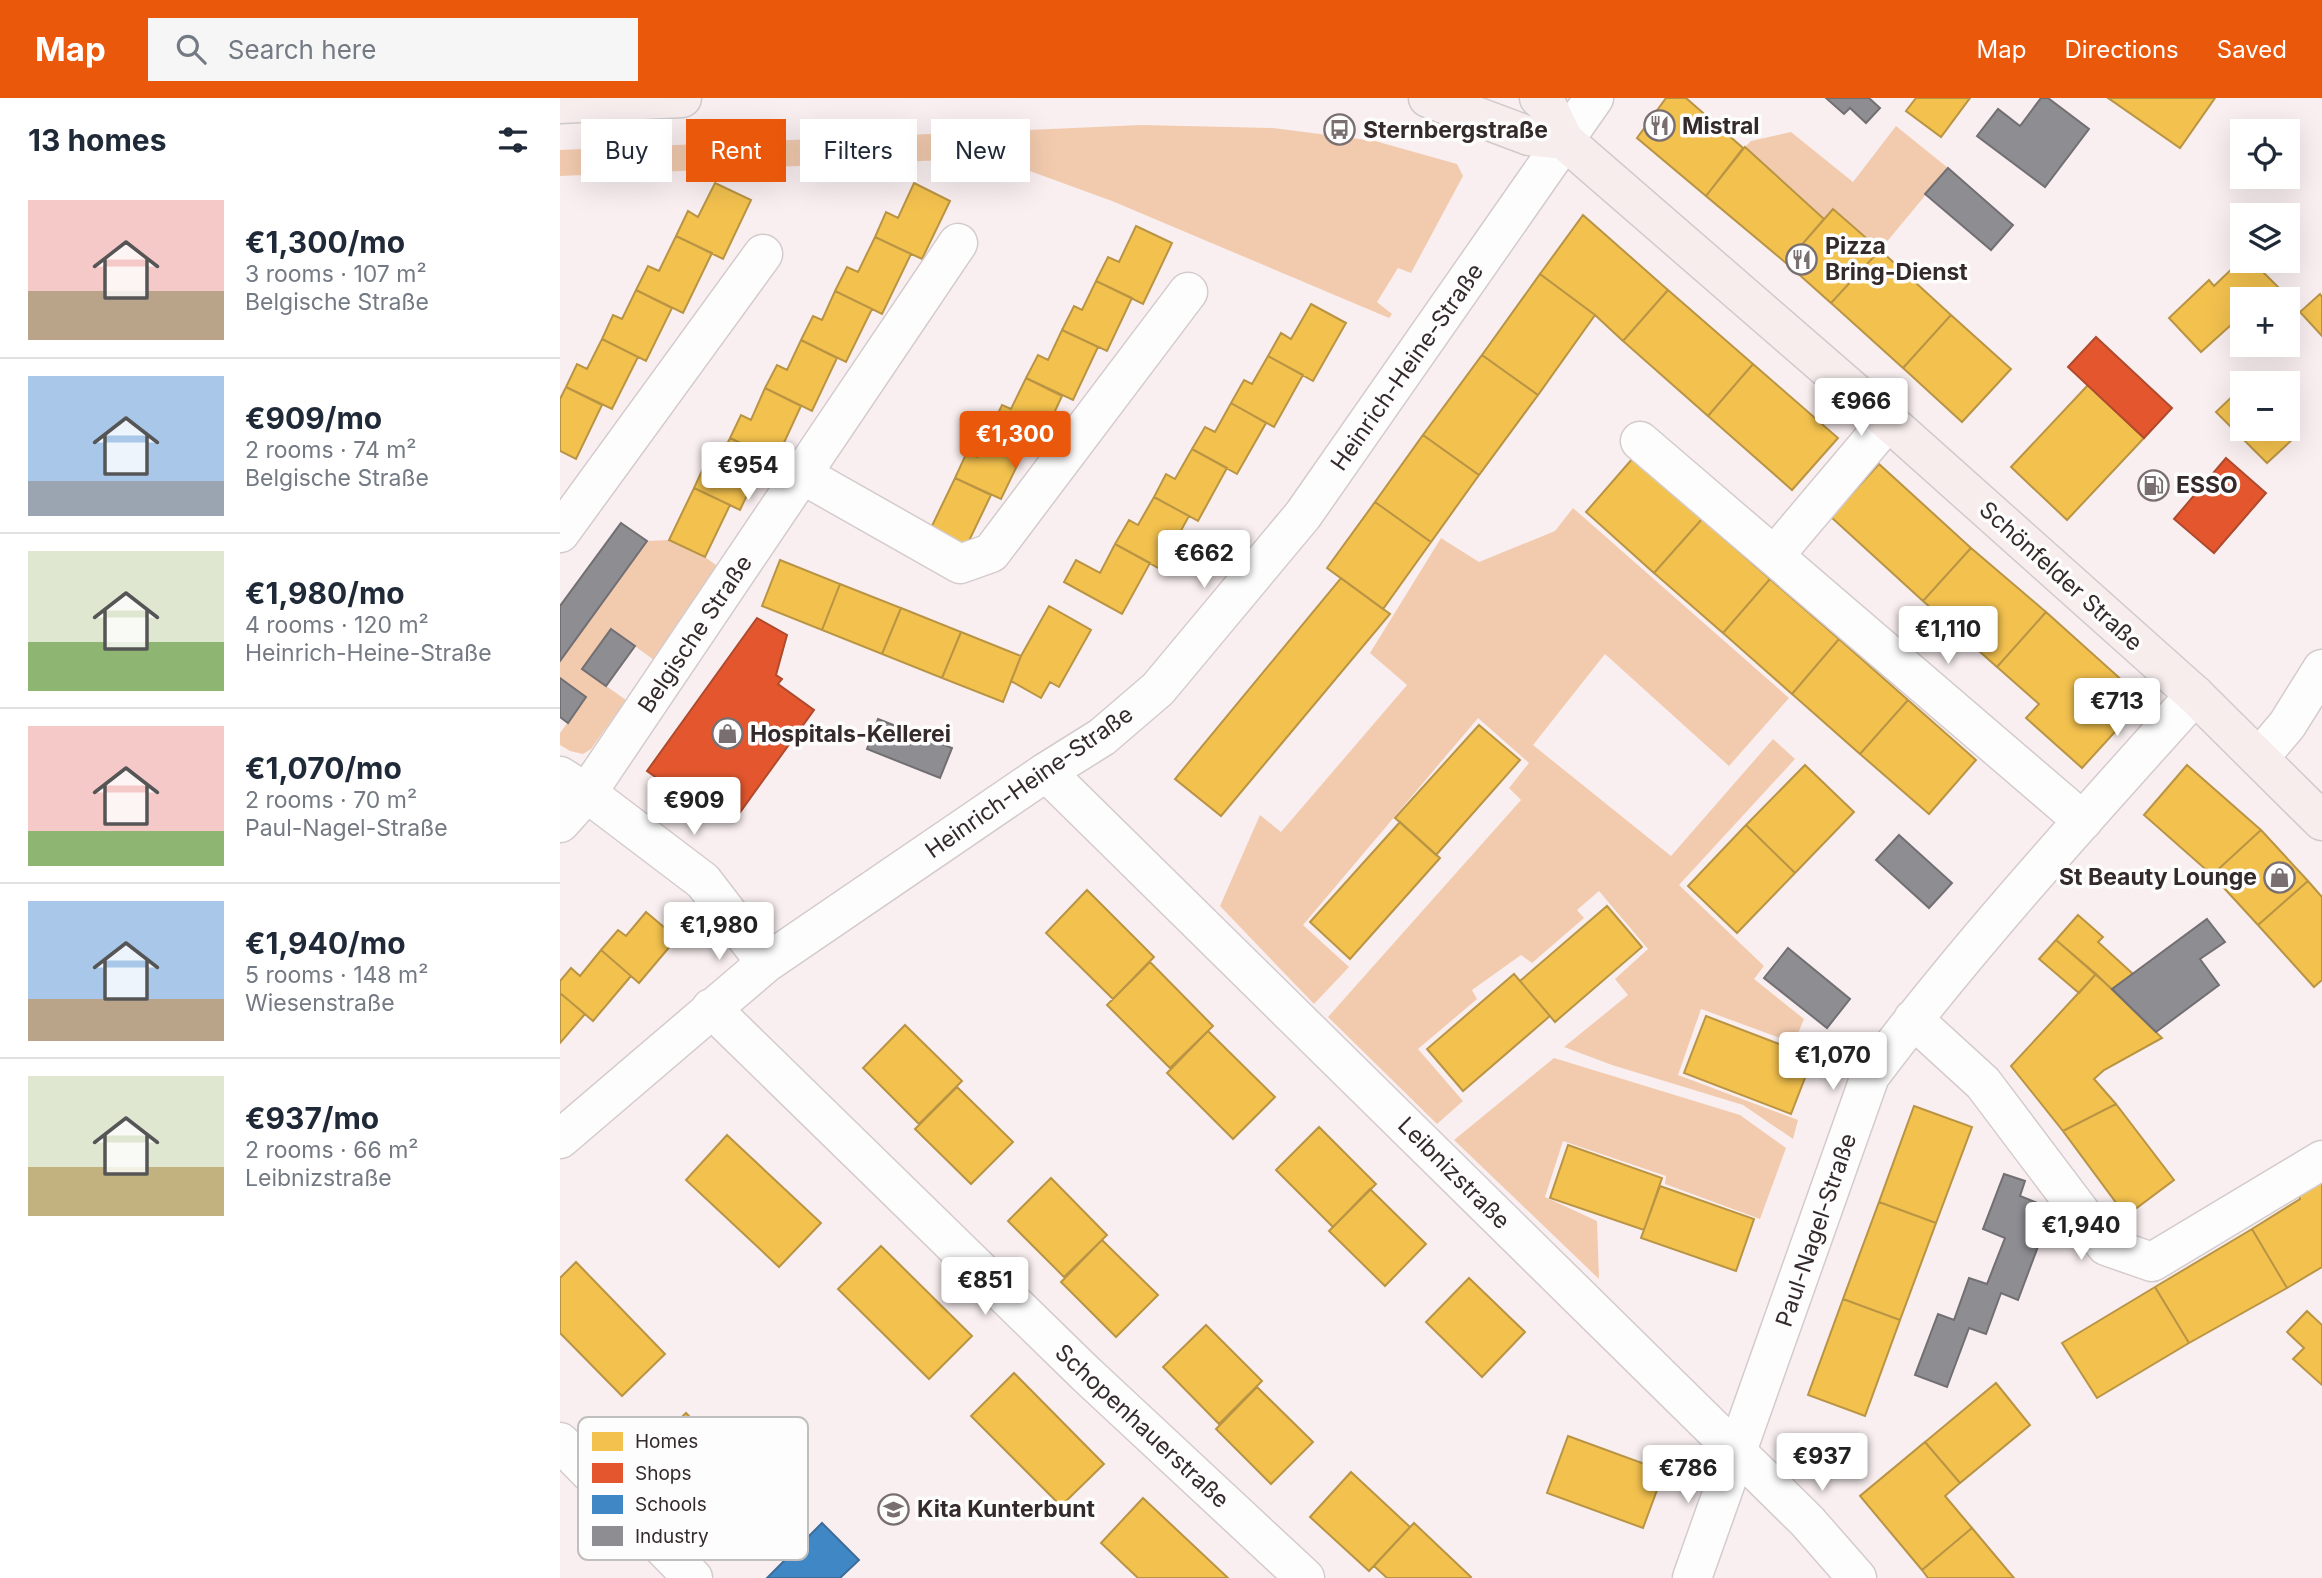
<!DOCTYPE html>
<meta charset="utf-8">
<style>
body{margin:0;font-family:Inter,sans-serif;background:#f6f6f7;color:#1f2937;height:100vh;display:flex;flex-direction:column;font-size:26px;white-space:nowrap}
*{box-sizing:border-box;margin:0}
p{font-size:23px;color:#747a83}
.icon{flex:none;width:38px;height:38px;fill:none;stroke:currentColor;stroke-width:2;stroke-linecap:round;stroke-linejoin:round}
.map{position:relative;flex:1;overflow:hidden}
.sheet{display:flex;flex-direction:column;background:#fff;width:560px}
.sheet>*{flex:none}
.guide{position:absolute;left:21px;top:21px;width:665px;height:63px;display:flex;gap:14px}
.tools{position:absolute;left:1670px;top:21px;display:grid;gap:14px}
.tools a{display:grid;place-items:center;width:70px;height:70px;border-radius:0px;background:#fff;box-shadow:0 7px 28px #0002;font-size:35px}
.price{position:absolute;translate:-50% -60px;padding:0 16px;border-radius:7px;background:#fff;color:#222;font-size:23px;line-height:46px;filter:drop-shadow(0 2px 4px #0008)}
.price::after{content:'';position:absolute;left:50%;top:42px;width:21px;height:16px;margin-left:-10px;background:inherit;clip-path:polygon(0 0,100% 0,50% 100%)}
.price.active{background:#ea580c;color:#fff}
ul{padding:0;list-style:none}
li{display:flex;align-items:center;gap:21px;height:175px;padding:0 28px}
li+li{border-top:2px solid #e0e1e3}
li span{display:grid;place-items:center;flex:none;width:196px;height:140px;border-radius:0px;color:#555}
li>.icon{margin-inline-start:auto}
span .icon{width:84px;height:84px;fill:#fffc;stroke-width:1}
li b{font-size:30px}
h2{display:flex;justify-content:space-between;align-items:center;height:84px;padding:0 28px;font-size:30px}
.chip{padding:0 24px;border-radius:0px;background:#fff;box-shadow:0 7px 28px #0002;font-size:24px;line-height:63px}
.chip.active{background:#ea580c;color:#fff}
header{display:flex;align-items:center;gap:42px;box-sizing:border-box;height:98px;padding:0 35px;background:#ea580c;color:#fff}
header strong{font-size:33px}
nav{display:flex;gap:38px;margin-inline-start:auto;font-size:24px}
.search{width:490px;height:63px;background:#f6f6f7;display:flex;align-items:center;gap:18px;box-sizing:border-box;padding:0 24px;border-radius:0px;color:#747a83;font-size:26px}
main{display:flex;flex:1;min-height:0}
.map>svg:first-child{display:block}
.green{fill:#f2cbaf}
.homes{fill:#f2c14e;stroke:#b99444;stroke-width:2}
.shops{fill:#e4572e;stroke:#af4a2d;stroke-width:2}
.schools{fill:#3f88c5;stroke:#3c6c97;stroke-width:2}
.industry{fill:#8d8d92;stroke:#726f73;stroke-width:2}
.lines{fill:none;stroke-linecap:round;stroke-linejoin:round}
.minor-casing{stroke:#d4cbcc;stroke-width:41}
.major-casing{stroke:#d0cbcb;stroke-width:41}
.minor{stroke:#fefdfd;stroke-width:38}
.major{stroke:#f6edec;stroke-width:38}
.labels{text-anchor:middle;stroke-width:7;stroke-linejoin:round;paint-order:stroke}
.poi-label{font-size:23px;font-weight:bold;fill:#342a2b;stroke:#fdfdfd;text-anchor:start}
.street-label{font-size:23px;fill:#342a2b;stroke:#fdfdfd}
.key{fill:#fdfdfd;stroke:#c1bebe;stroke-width:2}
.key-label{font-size:19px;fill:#342a2b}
</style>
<header>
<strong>Map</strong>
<div class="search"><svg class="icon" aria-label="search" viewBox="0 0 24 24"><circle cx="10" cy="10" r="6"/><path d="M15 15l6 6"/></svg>Search here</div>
<nav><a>Map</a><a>Directions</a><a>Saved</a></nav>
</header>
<main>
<section class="sheet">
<h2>13 homes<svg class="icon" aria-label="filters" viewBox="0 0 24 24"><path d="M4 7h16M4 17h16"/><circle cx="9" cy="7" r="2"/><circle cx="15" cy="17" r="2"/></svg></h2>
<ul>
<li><span style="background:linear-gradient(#f6c9c9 65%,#b9a48a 0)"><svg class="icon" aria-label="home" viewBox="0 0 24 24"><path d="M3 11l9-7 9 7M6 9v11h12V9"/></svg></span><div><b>€1,300/mo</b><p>3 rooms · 107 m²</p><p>Belgische Straße</p></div></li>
<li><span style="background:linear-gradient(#a9c7e8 75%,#9aa5b1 0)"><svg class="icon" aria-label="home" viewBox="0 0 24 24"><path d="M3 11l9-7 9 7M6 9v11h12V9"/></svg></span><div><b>€909/mo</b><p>2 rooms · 74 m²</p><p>Belgische Straße</p></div></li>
<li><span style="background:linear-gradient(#dfe7d0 65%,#8fb573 0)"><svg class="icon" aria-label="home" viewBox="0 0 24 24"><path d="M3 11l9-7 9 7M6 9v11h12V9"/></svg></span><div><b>€1,980/mo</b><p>4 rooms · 120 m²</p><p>Heinrich-Heine-Straße</p></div></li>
<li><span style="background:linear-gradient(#f6c9c9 75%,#8fb573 0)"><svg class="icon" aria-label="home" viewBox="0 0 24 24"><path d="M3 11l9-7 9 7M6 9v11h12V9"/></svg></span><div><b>€1,070/mo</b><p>2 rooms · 70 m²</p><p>Paul-Nagel-Straße</p></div></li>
<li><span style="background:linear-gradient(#a9c7e8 70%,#b9a48a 0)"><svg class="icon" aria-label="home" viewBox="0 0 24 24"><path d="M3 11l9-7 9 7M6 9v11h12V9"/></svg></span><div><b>€1,940/mo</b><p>5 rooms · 148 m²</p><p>Wiesenstraße</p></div></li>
<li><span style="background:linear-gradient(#dfe7d0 65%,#c2b280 0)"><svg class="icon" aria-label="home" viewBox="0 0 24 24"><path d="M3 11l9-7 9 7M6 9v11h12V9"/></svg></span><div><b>€937/mo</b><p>2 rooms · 66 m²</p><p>Leibnizstraße</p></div></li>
</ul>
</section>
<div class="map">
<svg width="1762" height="1480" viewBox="0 0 1762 1480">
<rect width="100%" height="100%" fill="#f9eff0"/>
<path class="green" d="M581,27l132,3 102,13 82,23 6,12 -52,97 -13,-5 -21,34 15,12 -3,4 -277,-117 -118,-43 -434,18v-26z
M1336,28l52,42 -68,82 -47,-41 -9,10 -79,-72 6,-6 40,-9 62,50z
M1013,410l216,190 -60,68 -124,-112 -72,91 138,111 102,-117 22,20 -116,126 85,81 -10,13 50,40 -10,24 -93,-34 -23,66 120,45 -5,19 -50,-34 -131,-40 -48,-18 64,-52 -13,-16 33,-30 -49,-58 -22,19 7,8 -52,45 -11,-8 -49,35 5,9 -59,50 45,52 -26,23 -109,-107 193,-217 -12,-12 20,-25 -51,-45 -175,207 46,42 -35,37 -94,-98 40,-91 21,17 126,-147 -37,-32 71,-115 38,24 76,-31z
M109,442l36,17 15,11 -66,92 -43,-31 -29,40 44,31 -35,49 -8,5 -13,-3 -10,-6v-12l26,-36 -26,-19v-17l87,-120z
M994,960l186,57 46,33 -26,71 -95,-35 1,-8 -103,-35 -18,56 52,24 2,58 -145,-139z"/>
<path class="homes" d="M1106,0h20l57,50 -37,48 -69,-58z
M1356,0h54l-29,39 -35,-26z
M1548,0h107l-35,50z
M1185,49l79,72 -38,44 -80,-67z
M155,85l36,17 -28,59 -47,-23 12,-25 10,6z
M354,85l36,18 -28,58 -47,-22 11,-25 12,6z
M1273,111l47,41 -49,53 -45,-40z
M1023,117l85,75 -45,51 -28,-26 -55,-41z
M576,128l36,17 -29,61 -47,-23 12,-24 11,5z
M116,138l36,17 -29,60 -47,-23 12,-24 11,5z
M315,139l36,17 -29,60 -47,-23 12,-24 11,5z
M1320,152l71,65 -48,53 -72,-65z
M1682,161v2h10l26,26 -13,12h-23v16l-41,37 -32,-34 40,-38 5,6z
M980,176l55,41 -57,80 -56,-40z
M536,183l36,17 -25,53 -45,-21 12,-24 8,4z
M76,192l36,18 -26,53 -44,-22 11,-24 9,4z
M1108,192l85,74 -45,52 -85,-75z
M275,193l37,18 -26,53 -45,-22 12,-24 9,4z
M1760,196l2,3v39l-22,-24z
M751,206l35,19 -33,58 -45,-25 13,-23 10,6z
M1391,217l60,54 -49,53 -59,-54z
M502,232l36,17 -25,53 -47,-22 12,-23 10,5z
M42,241l36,18 -26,52 -46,-22 11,-23 10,5z
M241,242l36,18 -25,53 -47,-23 12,-23 10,5z
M922,257l56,40 -59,80 -56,-40z
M708,258l35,19 -29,52 -43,-24 13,-23 8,4z
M1193,266l85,74 -46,52 -84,-74z
M466,280l36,18 -25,54 -46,-22 11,-23 9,4z
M1528,287l56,53 -77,82 -56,-53z
M6,289l36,18 -26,54 -16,-8v-52z
M1682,289v42h43l9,9 -27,25 -51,-51z
M205,290l36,18 -25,54 -46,-22 11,-23 10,5z
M671,305l35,20 -29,51 -45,-25 13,-22 10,5z
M431,330l36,17 -26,54 -46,-21 12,-26 10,5z
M863,337l56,40 -48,67 -56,-40z
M170,340l36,17 -26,55 -46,-22 12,-26 10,5z
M632,351l35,19 -29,53 -44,-24 12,-23 9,5z
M1073,360l69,61 -48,54 -68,-61z
M1319,366l92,84 -48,53 -92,-84z
M395,380l36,17 -25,52 -36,-17z
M134,390l36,17 -25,52 -36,-17z
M594,399l35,19 -29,53 -45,-25 14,-24 9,5z
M815,404l56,40 -48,67 -56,-41z
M1142,421l68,60 -47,54 -69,-60z
M555,446l35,19 -28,51 -58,-32 12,-22 24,13z
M1411,450l75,64 -49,55 -74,-66z
M220,462l60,24 -18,46 -60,-24z
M781,480l49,36 -169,202 -46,-37z
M1210,481l69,60 -47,55 -69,-61z
M280,486l61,24 -19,46 -60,-24z
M489,508l42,24 -32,57 -9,-5 -9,16 -30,-17 10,-25z
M341,510l60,24 -19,46 -60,-24z
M1486,514l98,88 -62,68 -56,-50 13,-14 -42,-37z
M401,534l60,24 -18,46 -61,-24z
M1279,541l69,61 -48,54 -68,-60z
M1348,602l68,60 -47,54 -69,-60z
M919,627l41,35 -84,95 -41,-37z
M1245,667l49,47 -59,61 -49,-48z
M1627,667l74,65 -49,45 -68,-60z
M840,724l40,36 -90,101 -40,-37z
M1186,727l49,48 -58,60 -49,-47z
M1701,732l47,51 -50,44 -46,-50z
M1748,783l14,16v83l-8,7 -56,-62z
M527,792l67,67 -41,42 -67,-66z
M1047,808l35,41 -87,75 -35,-41z
M86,814l31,26 -38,45 -38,-33 17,-20 8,6z
M1518,817l25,22 -5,5 35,32 -21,15 -56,-49z
M1496,842l40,34 -17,19 -40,-34z
M41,852l30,26 -38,45 -33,-28v-12l11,-13 9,8z
M590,864l63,64 -43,42 -63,-63z
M954,876l36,42 -87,75 -36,-42z
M1536,876l66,64 -58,32 -10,9 22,25 -53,27 -52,-65z
M0,895l25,21 -25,29z
M1146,918l107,41 -22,57 -107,-41z
M345,927l57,56 -43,43 -56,-56z
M648,933l67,66 -42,42 -66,-66z
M397,989l56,55 -42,42 -56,-55z
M1556,1006l58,76 -48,36 -63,-85z
M1354,1008l58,21 -36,96 -57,-21z
M759,1029l57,57 -43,43 -57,-57z
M167,1037l94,88 -42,44 -93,-87z
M1008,1047l94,33 -18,52 -94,-32z
M491,1080l56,57 -43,42 -56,-56z
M1762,1081v88l-35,21 -35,-59 48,-30 -3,-9z
M1100,1088l94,33 -18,52 -95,-33z
M810,1091l56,55 -41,42 -56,-55z
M1319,1104l57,21 -36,97 -57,-21z
M1692,1131l35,59 -98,55 -34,-56z
M542,1142l56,55 -42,42 -55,-55z
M321,1148l91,90 -43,43 -91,-90z
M16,1164l89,92 -43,42 -62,-63v-55z
M909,1180l56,54 -43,45 -56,-55z
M1595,1189l34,56 -92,55 -35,-55z
M1283,1201l57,21 -35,96 -57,-21z
M1747,1213l15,14v60l-29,-26 11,-11 -17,-16z
M646,1227l56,56 -43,43 -56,-57z
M454,1275l90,91 -43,42 -90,-90z
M1436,1285l34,42 -70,58 -35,-41z
M697,1289l56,55 -42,42 -55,-55z
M126,1315l89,92 -44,42 -89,-91z
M1008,1338l96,35 -21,57 -96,-35z
M1365,1344l35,41 -15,13 27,32 -50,42 -62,-74z
M791,1374l59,55 -41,44 -59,-54z
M583,1400l85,80h-90l-37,-35z
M854,1425l57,54 -1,1h-83l-13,-12z
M1412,1430l42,50h-86l-6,-8z"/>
<path class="shops" d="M1536,239l76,71 -28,30 -76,-71z
M1666,360l40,35 -52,60 -40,-34z
M197,520l30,17 -11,40 6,4 -4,5 36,26 -81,112 -36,-26 -5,7 -45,-32z"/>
<path class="schools" d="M262,1425l37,37 -19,18h-73z"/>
<path class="industry" d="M1266,0h43l11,10 -14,15 -16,-15 -6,6z
M1481,0h7l41,31 -44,58 -68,-51 21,-27 22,17z
M1388,70l65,57 -22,25 -66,-56z
M61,425l26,18 -87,120v-55z
M51,531l24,17 -29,40 -24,-17z
M0,580l26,19 -18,26 -8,-6z
M318,621l74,29 -12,30 -73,-29z
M1339,737l53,48 -23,25 -53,-48z
M1647,821l18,23 -25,17 19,26 -63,47 -44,-43z
M1228,850l62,51 -23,29 -63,-50z
M1444,1076l21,7 -5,15 32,13 -34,91 -17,-7 -15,41 -17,-6 -22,59 -32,-12 23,-61 16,6 15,-42 18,6 18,-46 -22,-9z"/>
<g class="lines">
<defs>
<path id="minor" d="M1080,343l443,380
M243,377l157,89 31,-11 197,-261
M0,435l203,-279
M1214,458l114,-135
M1699,660l28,-33 35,-56
M486,674l761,749 50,57
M0,678l27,17 116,88 63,82
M0,725l27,-30 371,-550
M151,910l375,366 219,204
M1353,921l70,64 123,163 46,16 170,-102
M0,1041l206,-176 280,-191 56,-35 56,-48 145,-174 291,-417
M0,1344l133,136
M1132,1480l178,-502c100,-133 214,-257 325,-381"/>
<path id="major" d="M868,0l101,38 35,4
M979,0l8,7 17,35 324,281 307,274 127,126
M0,6l122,-6"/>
</defs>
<use href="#minor" class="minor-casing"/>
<use href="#major" class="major-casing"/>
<use href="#minor" class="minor"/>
<use href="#major" class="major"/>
</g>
<defs>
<symbol id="restaurant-ring" viewBox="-11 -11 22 22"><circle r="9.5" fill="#fdfdfd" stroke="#796f70" stroke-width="1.5"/><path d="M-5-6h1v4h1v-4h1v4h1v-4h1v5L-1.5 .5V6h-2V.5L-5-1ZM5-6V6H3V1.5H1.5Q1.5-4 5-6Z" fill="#796f70"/></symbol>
<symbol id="bus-ring" viewBox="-11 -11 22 22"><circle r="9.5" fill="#fdfdfd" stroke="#796f70" stroke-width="1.5"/><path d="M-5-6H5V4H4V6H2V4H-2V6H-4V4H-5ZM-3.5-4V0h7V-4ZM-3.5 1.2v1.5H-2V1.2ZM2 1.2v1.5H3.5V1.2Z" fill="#796f70"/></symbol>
<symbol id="fuel-ring" viewBox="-11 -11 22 22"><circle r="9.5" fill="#fdfdfd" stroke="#796f70" stroke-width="1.5"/><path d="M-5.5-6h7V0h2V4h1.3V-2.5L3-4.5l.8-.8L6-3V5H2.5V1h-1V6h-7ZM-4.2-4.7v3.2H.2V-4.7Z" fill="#796f70"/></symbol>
<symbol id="shop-ring" viewBox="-11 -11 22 22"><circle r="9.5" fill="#fdfdfd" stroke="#796f70" stroke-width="1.5"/><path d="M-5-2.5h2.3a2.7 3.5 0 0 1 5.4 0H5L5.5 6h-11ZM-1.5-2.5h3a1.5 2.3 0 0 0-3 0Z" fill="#796f70"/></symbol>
<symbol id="school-ring" viewBox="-11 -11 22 22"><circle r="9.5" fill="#fdfdfd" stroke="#796f70" stroke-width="1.5"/><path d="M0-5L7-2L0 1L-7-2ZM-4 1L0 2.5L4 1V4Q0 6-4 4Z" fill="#796f70"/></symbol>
</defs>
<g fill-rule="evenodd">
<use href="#restaurant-ring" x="1082" y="10" width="35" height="35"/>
<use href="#bus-ring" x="762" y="14" width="35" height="35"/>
<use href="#restaurant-ring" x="1224" y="144" width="35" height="35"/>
<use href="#fuel-ring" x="1576" y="370" width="35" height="35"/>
<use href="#shop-ring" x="150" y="618" width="35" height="35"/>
<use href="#shop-ring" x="1702" y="762" width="35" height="35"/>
<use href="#school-ring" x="316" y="1394" width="35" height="35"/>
</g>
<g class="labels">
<g class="poi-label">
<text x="1122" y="36">Mistral</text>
<text x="803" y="40">Sternbergstraße</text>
<text x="1265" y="156">Pizza<tspan x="1265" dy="26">Bring-Dienst</tspan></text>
<text x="1616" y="395">ESSO</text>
<text x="190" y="644">Hospitals-Kellerei</text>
<text x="1697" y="787" text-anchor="end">St Beauty Lounge</text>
<text x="357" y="1419">Kita Kunterbunt</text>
</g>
<g class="street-label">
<text transform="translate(847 269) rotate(-55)" y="8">Heinrich-Heine-Straße</text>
<text transform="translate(1501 478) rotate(42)" y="8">Schönfelder Straße</text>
<text transform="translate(135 536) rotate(-56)" y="8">Belgische Straße</text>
<text transform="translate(469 684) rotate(-35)" y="8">Heinrich-Heine-Straße</text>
<text transform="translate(894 1075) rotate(45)" y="8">Leibnizstraße</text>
<text transform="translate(1256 1132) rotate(-71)" y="8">Paul-Nagel-Straße</text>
<text transform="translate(582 1328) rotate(43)" y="8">Schopenhauerstraße</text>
</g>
</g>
<rect x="18" y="1319" width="230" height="143" rx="10" class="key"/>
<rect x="32" y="1334" width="31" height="19" fill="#f2c14e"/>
<rect x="32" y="1365" width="31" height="20" fill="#e4572e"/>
<rect x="32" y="1397" width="31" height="19" fill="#3f88c5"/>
<rect x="32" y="1428" width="31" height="20" fill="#8d8d92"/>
<g class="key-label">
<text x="75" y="1350">Homes</text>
<text x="75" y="1382">Shops</text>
<text x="75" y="1413">Schools</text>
<text x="75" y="1445">Industry</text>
</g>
</svg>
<div class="tools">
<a><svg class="icon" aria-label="locate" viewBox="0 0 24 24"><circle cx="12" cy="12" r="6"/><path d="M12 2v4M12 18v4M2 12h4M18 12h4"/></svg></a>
<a><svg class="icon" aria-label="layers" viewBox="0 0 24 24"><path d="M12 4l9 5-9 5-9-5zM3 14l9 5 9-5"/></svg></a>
<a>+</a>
<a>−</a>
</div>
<b class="price" style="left:1301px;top:340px">€966</b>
<b class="price active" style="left:455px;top:373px">€1,300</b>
<b class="price" style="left:188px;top:404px">€954</b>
<b class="price" style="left:644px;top:492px">€662</b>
<b class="price" style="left:1388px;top:568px">€1,110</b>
<b class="price" style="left:1557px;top:640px">€713</b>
<b class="price" style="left:134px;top:739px">€909</b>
<b class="price" style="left:159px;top:864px">€1,980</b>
<b class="price" style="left:1273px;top:994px">€1,070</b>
<b class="price" style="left:1521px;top:1164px">€1,940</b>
<b class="price" style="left:425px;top:1219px">€851</b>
<b class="price" style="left:1262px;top:1395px">€937</b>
<b class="price" style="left:1128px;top:1407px">€786</b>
<div class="guide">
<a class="chip">Buy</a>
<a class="chip active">Rent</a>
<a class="chip">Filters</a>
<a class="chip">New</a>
</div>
</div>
</main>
